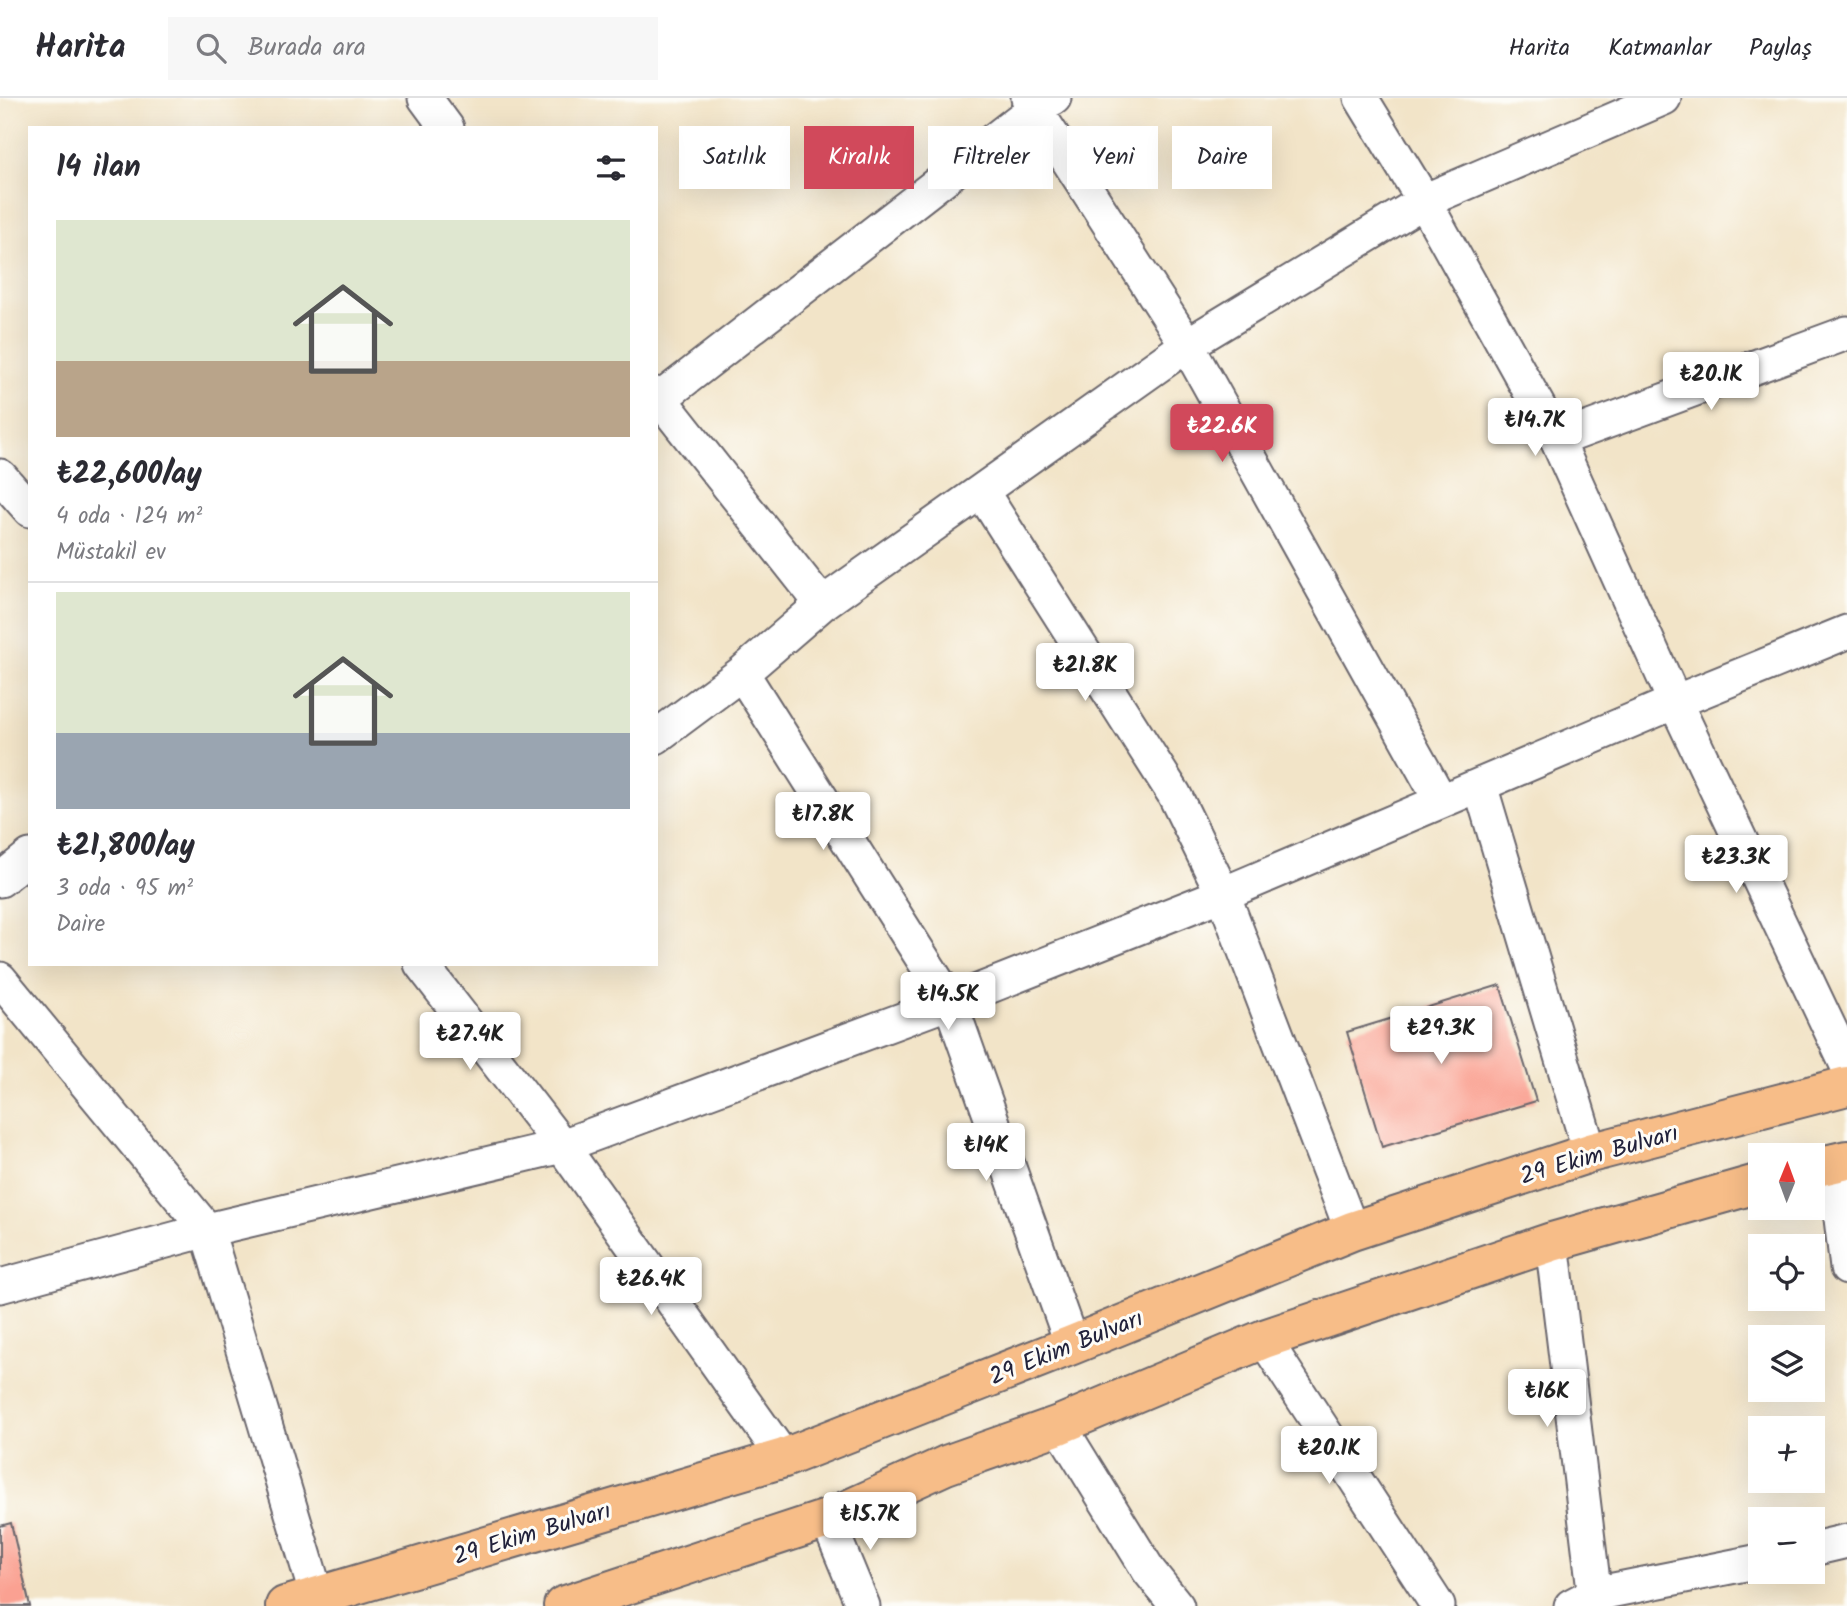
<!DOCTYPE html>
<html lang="tr">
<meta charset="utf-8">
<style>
body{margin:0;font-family:Kalam,sans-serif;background:#f7f7f7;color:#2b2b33;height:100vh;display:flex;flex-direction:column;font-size:26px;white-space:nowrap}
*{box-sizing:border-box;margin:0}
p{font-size:23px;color:#7c7c81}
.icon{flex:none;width:38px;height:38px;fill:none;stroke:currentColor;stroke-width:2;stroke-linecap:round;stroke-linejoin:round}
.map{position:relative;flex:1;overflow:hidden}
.sheet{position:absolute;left:28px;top:28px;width:630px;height:840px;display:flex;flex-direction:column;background:#fff;border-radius:0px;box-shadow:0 7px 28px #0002}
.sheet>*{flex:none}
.banner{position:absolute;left:679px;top:28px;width:665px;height:63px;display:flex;gap:14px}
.needle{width:46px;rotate:1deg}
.tools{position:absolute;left:1748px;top:1045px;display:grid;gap:14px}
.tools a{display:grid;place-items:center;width:77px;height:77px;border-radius:0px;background:#fff;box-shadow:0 7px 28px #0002;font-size:35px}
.price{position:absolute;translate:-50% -60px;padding:0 16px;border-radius:7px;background:#fff;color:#222;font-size:23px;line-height:46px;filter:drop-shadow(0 2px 4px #0008)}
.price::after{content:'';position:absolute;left:50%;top:42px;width:21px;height:16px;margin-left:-10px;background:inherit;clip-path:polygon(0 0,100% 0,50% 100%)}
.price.active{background:#d1495b;color:#fff}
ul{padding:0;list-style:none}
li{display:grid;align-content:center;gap:14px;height:371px;padding:0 28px}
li+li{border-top:2px solid #e1e1e2}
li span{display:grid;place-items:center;height:217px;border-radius:0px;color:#555}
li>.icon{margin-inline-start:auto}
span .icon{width:126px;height:126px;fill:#fffc;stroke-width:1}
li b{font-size:30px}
h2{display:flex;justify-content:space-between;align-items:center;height:84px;padding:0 28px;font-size:30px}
.tag{padding:0 24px;border-radius:0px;background:#fff;box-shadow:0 7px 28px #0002;font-size:24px;line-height:63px}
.tag.active{background:#d1495b;color:#fff}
header{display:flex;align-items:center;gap:42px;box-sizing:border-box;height:98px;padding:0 35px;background:#fff;border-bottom:2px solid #e1e1e2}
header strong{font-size:33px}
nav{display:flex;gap:38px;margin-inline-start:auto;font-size:24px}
.search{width:490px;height:63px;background:#f7f7f7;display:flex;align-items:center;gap:18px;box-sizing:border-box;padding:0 24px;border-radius:0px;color:#7c7c81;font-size:26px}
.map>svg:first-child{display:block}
.building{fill:#faa192}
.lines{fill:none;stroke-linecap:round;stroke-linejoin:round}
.minor-casing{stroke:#6b666c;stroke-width:37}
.primary-casing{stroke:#6b666c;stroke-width:42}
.minor{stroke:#fff;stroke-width:33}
.primary{stroke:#f7bd88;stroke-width:38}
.labels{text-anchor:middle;stroke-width:6;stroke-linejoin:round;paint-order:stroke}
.street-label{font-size:24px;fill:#22223b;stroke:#fdfcf7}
</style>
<header>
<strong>Harita</strong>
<div class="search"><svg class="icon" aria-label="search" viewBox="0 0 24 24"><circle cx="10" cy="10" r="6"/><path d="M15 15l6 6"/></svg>Burada ara</div>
<nav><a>Harita</a><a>Katmanlar</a><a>Paylaş</a></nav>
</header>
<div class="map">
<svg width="1847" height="1508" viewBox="0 0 1847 1508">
<rect width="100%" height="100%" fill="#fdfcf7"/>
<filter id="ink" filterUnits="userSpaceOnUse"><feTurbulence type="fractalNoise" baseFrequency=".0143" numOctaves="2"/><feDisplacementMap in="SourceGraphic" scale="14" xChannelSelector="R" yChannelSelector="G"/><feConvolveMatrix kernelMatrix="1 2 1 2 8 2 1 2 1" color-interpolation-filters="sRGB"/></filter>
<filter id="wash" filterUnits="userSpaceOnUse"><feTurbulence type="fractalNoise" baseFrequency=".00686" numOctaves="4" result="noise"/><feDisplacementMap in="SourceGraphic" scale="28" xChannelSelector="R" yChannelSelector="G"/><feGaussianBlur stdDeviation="1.57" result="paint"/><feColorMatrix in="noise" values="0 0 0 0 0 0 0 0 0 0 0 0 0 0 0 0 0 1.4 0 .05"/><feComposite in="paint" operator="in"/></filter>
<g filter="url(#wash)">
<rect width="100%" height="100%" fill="#f2e4c8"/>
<g id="blocks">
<path class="building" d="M1500,887l36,116 -154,46 -35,-115z
M11,1425l19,83h-30v-80z"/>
</g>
</g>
<g filter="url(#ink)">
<use href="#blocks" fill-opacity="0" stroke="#6b666c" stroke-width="2"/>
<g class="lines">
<defs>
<path id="minor" d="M425,0l22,30
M1028,0l159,247 254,456
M1361,0l63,103 133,239 118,262 172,363
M656,296l166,210
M661,300l374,-290 19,-10
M1557,342l290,-107
M0,378l30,34
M982,394l192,302 49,100 129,337
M742,575l208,329 122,343
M656,639l86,-64 80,-69 365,-259 237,-144 240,-103
M1480,687l110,368
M0,782l30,-24
M421,866l141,182 222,312
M0,881l207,251 110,367
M1834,1063l13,107
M1552,1144l44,364
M0,1188l207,-56 355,-84 388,-144 273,-108 452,-192 172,-70
M1264,1241l174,267
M1059,1327l90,146 28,35
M827,1421l36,87
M1813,1451l34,-8
M1571,1508l23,-12 166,-33"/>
<path id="primary" d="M1813,1070l34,-8
M285,1508l499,-148 288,-113 280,-114 238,-78 257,-67
M563,1508l264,-87 119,-54 113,-40 205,-86 288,-97 208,-59"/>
</defs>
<use href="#minor" class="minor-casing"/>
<use href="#primary" class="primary-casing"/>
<use href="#minor" class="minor"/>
<use href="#primary" class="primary"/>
</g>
</g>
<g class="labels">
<g class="street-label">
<text transform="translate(1599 1056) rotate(-16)" y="8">29 Ekim Bulvarı</text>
<text transform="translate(1066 1249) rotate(-22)" y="8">29 Ekim Bulvarı</text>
<text transform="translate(532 1435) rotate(-17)" y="8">29 Ekim Bulvarı</text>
</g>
</g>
</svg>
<div class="tools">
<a><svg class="needle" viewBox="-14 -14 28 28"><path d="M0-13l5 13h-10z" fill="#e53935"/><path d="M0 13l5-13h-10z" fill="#7c7c81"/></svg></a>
<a><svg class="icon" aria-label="locate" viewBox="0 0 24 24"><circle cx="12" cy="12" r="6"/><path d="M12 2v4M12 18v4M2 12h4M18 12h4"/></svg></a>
<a><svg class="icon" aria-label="layers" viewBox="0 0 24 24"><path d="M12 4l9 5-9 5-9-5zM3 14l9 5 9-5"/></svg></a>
<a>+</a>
<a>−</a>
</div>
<b class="price" style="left:1711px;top:314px">₺20.1K</b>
<b class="price" style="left:1535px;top:360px">₺14.7K</b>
<b class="price active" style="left:1222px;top:366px">₺22.6K</b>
<b class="price" style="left:1085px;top:605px">₺21.8K</b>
<b class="price" style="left:823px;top:754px">₺17.8K</b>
<b class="price" style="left:1736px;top:797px">₺23.3K</b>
<b class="price" style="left:948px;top:934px">₺14.5K</b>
<b class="price" style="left:1441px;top:968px">₺29.3K</b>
<b class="price" style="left:470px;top:974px">₺27.4K</b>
<b class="price" style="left:986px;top:1085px">₺14K</b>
<b class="price" style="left:651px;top:1219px">₺26.4K</b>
<b class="price" style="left:1547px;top:1331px">₺16K</b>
<b class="price" style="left:1329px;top:1388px">₺20.1K</b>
<b class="price" style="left:870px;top:1454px">₺15.7K</b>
<div class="banner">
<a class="tag">Satılık</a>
<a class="tag active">Kiralık</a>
<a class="tag">Filtreler</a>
<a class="tag">Yeni</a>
<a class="tag">Daire</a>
</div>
<section class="sheet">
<h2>14 ilan<svg class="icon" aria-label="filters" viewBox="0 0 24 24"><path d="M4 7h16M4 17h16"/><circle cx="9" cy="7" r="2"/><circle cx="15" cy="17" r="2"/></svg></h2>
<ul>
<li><span style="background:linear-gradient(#dfe7d0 65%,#b9a48a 0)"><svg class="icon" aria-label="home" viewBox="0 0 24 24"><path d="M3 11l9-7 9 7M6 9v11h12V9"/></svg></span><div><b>₺22,600/ay</b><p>4 oda · 124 m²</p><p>Müstakil ev</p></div></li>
<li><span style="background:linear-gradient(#dfe7d0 65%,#9aa5b1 0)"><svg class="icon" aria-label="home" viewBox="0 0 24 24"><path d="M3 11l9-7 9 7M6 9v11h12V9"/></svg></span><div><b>₺21,800/ay</b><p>3 oda · 95 m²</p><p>Daire</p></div></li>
</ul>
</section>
</div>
